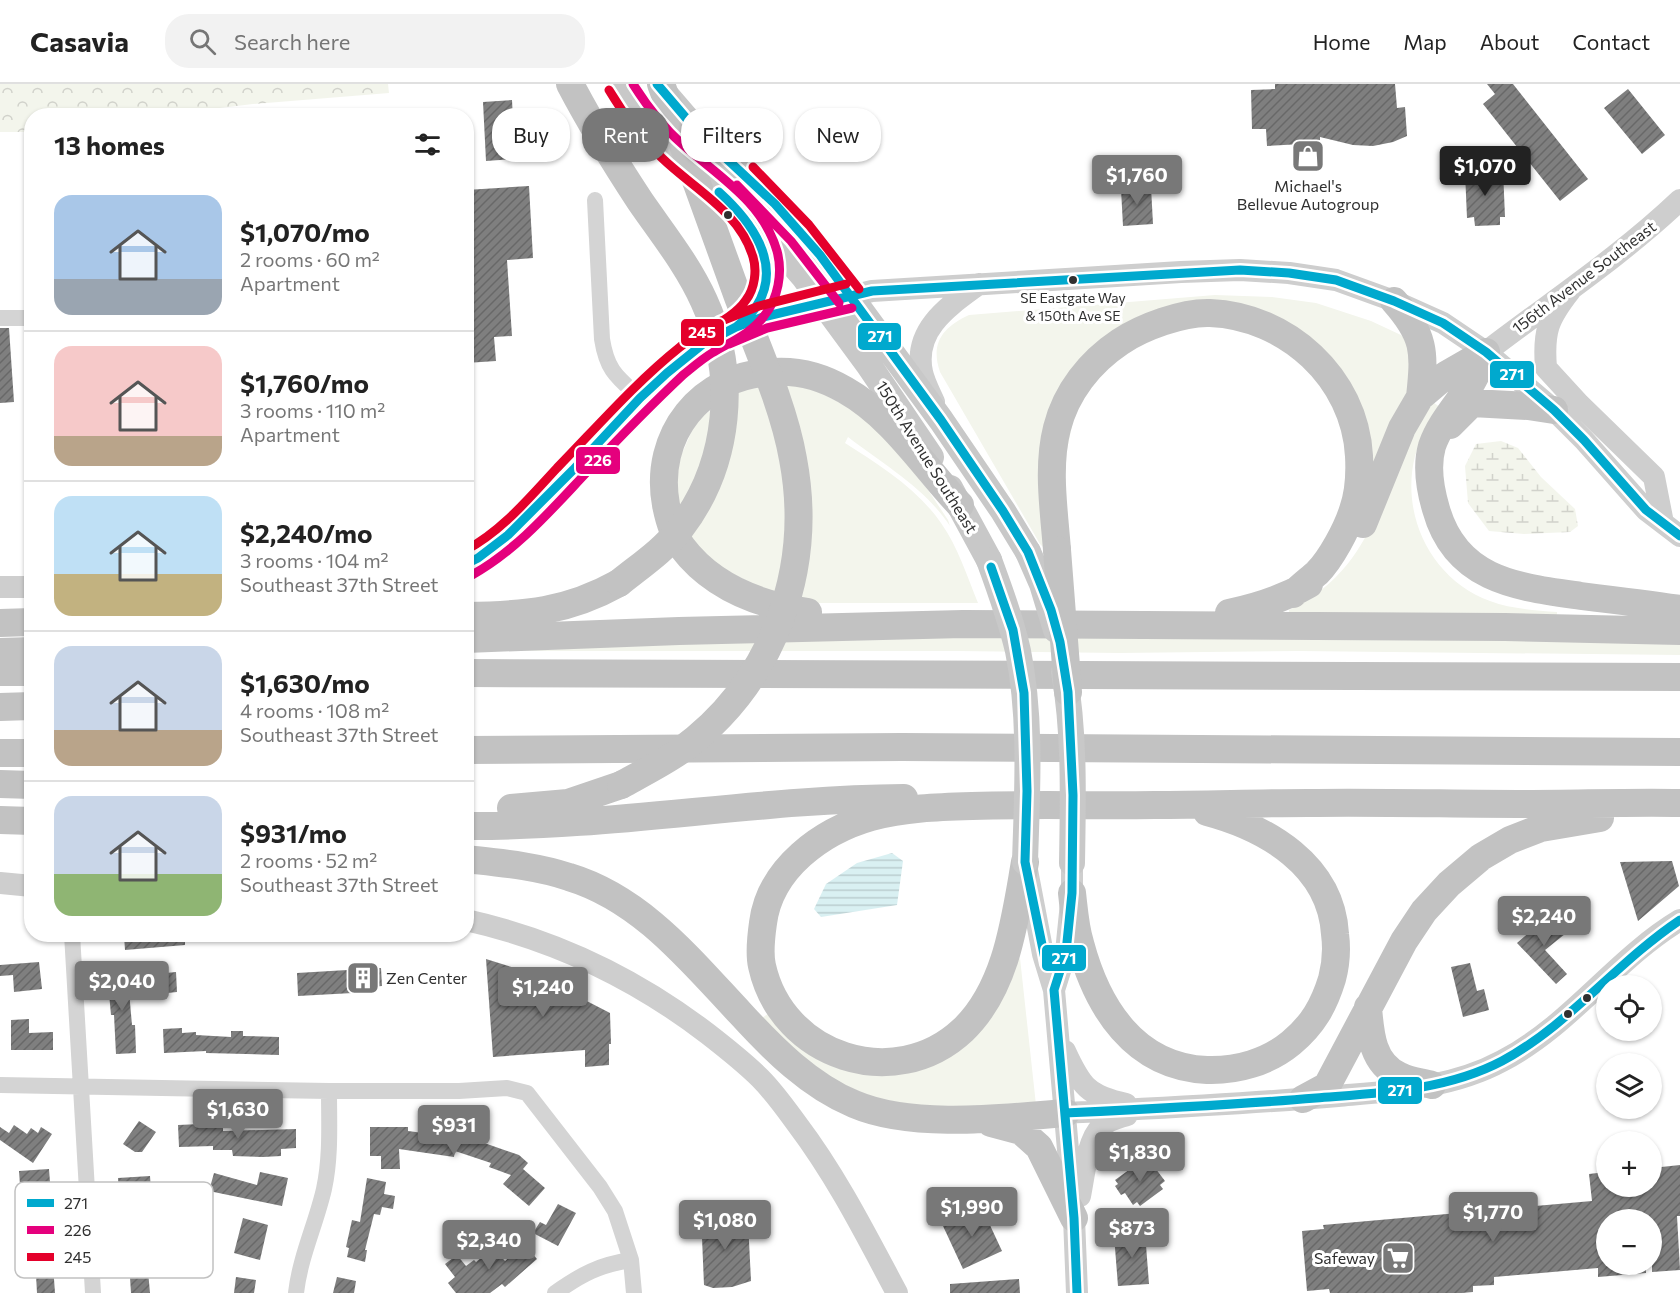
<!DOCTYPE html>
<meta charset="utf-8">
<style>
body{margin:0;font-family:Commissioner,sans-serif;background:#f2f2f2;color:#222;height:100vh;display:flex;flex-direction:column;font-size:22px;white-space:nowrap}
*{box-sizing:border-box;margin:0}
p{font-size:20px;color:#767676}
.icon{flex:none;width:33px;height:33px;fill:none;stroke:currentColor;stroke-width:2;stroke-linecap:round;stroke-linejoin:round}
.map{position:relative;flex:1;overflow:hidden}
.details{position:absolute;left:24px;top:24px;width:450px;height:834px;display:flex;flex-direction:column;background:#fff;border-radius:24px;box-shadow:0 2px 4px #0004}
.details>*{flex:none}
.top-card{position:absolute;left:492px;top:24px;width:570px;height:54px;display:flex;gap:12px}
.controls{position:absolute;left:1596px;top:891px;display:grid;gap:12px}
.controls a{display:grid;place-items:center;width:66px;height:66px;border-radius:50%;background:#fff;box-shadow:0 2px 4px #0004;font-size:30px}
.price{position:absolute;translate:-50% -51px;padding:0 14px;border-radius:6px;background:#787878;color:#fff;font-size:20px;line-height:39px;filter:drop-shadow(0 2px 3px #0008)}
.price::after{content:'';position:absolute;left:50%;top:36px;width:18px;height:14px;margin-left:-9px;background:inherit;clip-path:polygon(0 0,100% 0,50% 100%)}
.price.on{background:#222;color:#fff}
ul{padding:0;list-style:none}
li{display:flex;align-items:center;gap:18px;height:150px;padding:0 30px}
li+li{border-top:2px solid #e0e0e0}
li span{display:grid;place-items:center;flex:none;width:168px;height:120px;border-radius:18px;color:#555}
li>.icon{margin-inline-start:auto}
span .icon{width:72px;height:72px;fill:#fffc;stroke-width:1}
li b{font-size:26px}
h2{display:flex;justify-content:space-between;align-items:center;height:72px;padding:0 30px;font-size:26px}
.chip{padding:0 21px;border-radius:24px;background:#fff;box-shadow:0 2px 4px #0004;font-size:21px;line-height:54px}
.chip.on{background:#787878;color:#fff}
header{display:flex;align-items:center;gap:36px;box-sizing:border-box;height:84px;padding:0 30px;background:#fff;border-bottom:2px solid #e0e0e0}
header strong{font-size:28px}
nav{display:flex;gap:33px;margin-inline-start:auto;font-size:21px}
.search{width:420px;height:54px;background:#f2f2f2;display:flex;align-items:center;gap:15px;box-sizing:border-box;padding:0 21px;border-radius:24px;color:#767676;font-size:22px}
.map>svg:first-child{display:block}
.grass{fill:#f3f5ec}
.forest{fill:url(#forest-crowns)}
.wetland{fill:url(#wetland-marsh)}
.water{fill:url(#water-rules)}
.building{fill:url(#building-hatch)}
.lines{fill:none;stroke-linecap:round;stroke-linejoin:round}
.street{stroke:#d4d4d4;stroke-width:16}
.secondary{stroke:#cecece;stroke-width:22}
.primary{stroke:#c8c8c8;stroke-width:26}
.highway{stroke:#c2c2c2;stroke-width:28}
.primary-bridge{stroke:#c8c8c8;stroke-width:26}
.highway-bridge{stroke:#c2c2c2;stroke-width:28}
.bus-1-casing{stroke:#fff;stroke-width:14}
.bus-2-casing{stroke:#fff;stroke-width:14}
.bus-3-casing{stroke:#fff;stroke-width:14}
.bus-1{stroke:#00a9ce;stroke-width:9}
.bus-2{stroke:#e5007d;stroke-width:9}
.bus-3{stroke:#e4002b;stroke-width:9}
.bus-dot{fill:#303030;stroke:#fff;stroke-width:2}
.labels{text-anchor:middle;stroke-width:6;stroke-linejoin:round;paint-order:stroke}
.bus-label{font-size:14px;fill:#303030;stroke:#fff}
.poi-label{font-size:16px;fill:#303030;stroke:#fff}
.street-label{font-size:16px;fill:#303030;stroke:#fff}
.key{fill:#fff;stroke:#c1c1c1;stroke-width:1.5}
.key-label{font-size:16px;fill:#303030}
.line-badge{stroke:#fff;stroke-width:2}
.badge-label{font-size:16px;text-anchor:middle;font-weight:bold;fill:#fff}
</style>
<header>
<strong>Casavia</strong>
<div class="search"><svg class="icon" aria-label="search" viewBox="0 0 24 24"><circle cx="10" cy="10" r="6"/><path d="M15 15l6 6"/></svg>Search here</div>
<nav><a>Home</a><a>Map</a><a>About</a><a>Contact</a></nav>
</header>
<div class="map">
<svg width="1680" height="1209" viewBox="0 0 1680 1209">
<defs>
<pattern id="forest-crowns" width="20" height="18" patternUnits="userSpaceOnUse" patternTransform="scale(1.5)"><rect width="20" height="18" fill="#f3f5ec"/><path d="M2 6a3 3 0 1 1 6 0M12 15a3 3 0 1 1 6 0" fill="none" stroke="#d1d2cb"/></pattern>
<pattern id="wetland-marsh" width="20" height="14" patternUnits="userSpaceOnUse" patternTransform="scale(1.5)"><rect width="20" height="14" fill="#f3f5ec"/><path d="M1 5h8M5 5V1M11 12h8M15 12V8" fill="none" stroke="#d1d2cb"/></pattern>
<pattern id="water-rules" width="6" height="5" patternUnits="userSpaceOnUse" patternTransform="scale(1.5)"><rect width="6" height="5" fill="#d9f0f2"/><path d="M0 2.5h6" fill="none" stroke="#bbced0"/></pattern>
<pattern id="building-hatch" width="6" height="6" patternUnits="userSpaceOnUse" patternTransform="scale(1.5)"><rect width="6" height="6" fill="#7f7f7f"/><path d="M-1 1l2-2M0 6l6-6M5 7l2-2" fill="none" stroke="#686868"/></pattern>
</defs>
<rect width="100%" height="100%" fill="#fff"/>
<path class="grass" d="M1215,211l57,2 44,6 55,18 30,14 8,9 4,37 -39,92 -14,-62 -126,-106 -147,49 -41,196 -6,-6 -100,-172c-10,-29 3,-45 29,-57z
M796,294l79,45 53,67 20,30 2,6c-26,-39 -66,-61 -102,-89l-3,6c34,22 72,45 96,80 17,24 26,53 37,80h-167l-31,-6 -65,-32 -22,-24 -14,-30 -3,-29 4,-24 14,-32 10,-11 37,-25z
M1434,319l6,4c-9,15 -20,32 -25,49 -15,60 17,124 75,145 21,8 44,9 67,11v4l-268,-3v-3c75,-37 85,-95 117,-162 7,-16 17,-30 26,-44z
M839,552l841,5v14l-381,-4 -180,2 -161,-2h-444z
M1020,874l16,147 -105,4 -59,-12 -34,-15 -36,-25 -40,-39 10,-7 132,61z"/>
<path class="forest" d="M0,0h388l1,9 -136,11 -91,11 -130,1 -1,16h-31z"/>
<path class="wetland" d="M1501,357l17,7 23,29 34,32 3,17 -8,6 -46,2 -35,-3 -21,-28 -3,-37 11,-22z"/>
<path class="water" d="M892,769l11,8 -6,44 -76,12 -7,-8 12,-25 31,-21z"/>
<path class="building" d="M1275,0h120l2,24 8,-1 2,29 -14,6 -20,4 -20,-1 -33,-8v6l-53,3 -1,-17h-14l-1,-39 24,-1z
M1487,0h26l75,95 -28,22 -77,-97 12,-10z
M1628,5l37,46 -23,19 -38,-46z
M512,16l3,59 -29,2 -3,-59z
M1503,86l2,47h-5v8l-25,1 -1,-9 -7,1 -2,-46z
M529,102l4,72 -26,2 5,76 -18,1 2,24 -30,2v-173z
M1151,103l2,37 -30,2 -2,-37z
M0,244h9l5,74 -14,1z
M1672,777l7,25 -41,35 -18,-59z
M1549,831l16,19 -20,16 22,24 -11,10 -39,-41z
M130,850h55v11l-60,5 -1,-14z
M486,875l32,10 30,12 62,32 1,31h-2v21l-24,2v-17l-92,7z
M39,878l3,27 -28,3 -1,-17 -13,1v-11z
M1470,879l7,28 7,-2 5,21 -26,7 -12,-50z
M381,884l1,18 -11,1v5l-73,4 -1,-23z
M127,885l5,56h3l1,28 -20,1 -2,-39h-3l-4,-44z
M176,888l1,20 -19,2 -2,-20z
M29,935v14l24,-1v18h-42v-30z
M182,944v5l14,-1v3l35,2v-6h12v5l36,1v18l-73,-2v-2l-42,2 -1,-24z
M139,1037l17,11 -14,20h-7l-12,-8z
M223,1039v8l73,-2v19l-15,1v7l-18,1 -30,-1 -1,-6h-19v-4l-34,1 -1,-22z
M14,1041l13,9 4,-6 7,5 3,-6 11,7 -19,29 -33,-23v-13l9,6z
M370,1043h38v4l61,8 1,-1 49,17 9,8 -5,6 22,19 -16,18 -26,-22 8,-9 -22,-8 2,-4 -36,-12 -1,6 -55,-8 1,20h-19v-13h-11z
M1144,1075l3,3 2,-2 16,21 -5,4 3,4 -23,17 -3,-4 -4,3 -8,-12 -4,2 -6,-9 3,-2 -3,-4z
M1680,1081v51h-3l3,54 -28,2v-52h-46v44h40v9l-48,4v-9l-104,9v8l-21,1v6l-11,1h-132l-1,-4 -22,2 -5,-60 22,-2 -1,-4 269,-24 -3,-27 17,-2v14h46v-18z
M49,1085l3,40h-3l6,84h-18l-6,-109 -11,1 -1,-14z
M260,1088l28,6 -6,28 -73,-15 5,-18 43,12z
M150,1092l2,28h-4l1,25 17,-1 2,31 -21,1 3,33h-19l-2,-31h-3l-1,-11h-2l-2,-25h7l-3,-36h-6l-1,-12z
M367,1094l19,4 -2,12 11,2 -2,13 -11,-2 -2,8 -6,-1 -9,36h2l-2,12 -18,-5 2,-9 -3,-1 6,-27 8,2z
M558,1120l18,9 -18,33 -25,-13 7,-11 6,3z
M982,1124l20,43 -39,18 -20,-43z
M701,1130l32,1 15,6 3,60 -19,6 -19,1 -9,-3z
M243,1134l25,7 -8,35 -26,-7z
M1145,1148l4,52 -31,2 -4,-51z
M524,1160l13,15 -32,28 -3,-3 -12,9h-34l-8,-10 7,-6 -10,-13 12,-9 9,11 8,-6 2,2 17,-14 12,13z
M236,1193l20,3 -2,13h-20z
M337,1193l19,4 -2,12h-21z
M1019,1195l1,14h-70v-9z"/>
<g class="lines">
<path class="street" d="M595,116l7,139c5,32 15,38 38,59
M0,234h32
M72,850l21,359
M0,1001l329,6h130l48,-3 20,5 73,94 15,24 16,49 3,33
M296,1209c4,-36 20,-69 28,-104 7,-32 5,-66 5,-98
M555,1209c27,-19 44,-28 76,-33"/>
<path class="secondary" d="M1570,207c-22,28 -27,40 -24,77l33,36 75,73 9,46
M739,240c5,-5 13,-10 17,-17 18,-26 12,-59 -6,-83
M1486,268c65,-50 134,-95 194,-152
M934,318c-4,-9 -10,-20 -12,-30 -9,-43 27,-66 57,-88
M466,480l12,-6 30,-23 65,-65 67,-72 27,-25 36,-29 33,-17 27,-10 109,-26 309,-19 59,-2 49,3 47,7 58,21 49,22 43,29 68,58 30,30 62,70 34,26
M0,503h32
M1027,786l16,84 11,36 20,228 3,75
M0,799l32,3
M466,836c90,20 169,58 242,114 18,14 36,28 52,44 14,14 26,31 37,46 40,53 69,111 100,169
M1054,906l12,-38 6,-59v-30
M1065,967c16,35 23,45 61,53
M1066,1029c91,-5 182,-9 272,-17 56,-5 114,-8 164,-35 68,-35 113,-102 178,-141
M1080,1112c4,-19 7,-56 21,-69 7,-7 17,-9 26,-12"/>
<path class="primary" d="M619,0l15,25 17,21 121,110 32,37 64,87 63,93
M667,12l31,36 96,92 26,31 121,165 62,91 25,41
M950,404l39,72"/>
<path class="highway" d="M1394,217c31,35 31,50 26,96
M1486,268c-5,10 -9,23 -16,33 -13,20 -30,38 -38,61 -6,21 -2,43 4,63 20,72 82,78 145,87 33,4 66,8 99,13
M1450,341l22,-22 56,3 26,4
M1363,440l39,-96 18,-31 26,-22 40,-23
M1057,466c-3,-40 -10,-83 0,-122 9,-36 33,-66 63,-86 22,-15 63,-30 90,-29 77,3 145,65 149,143 1,18 0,37 -6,54 -6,19 -22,49 -36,63 -8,7 -17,14 -24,21
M808,528c-48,-7 -96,-25 -126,-65 -9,-12 -13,-27 -16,-42 -13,-70 35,-130 106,-133 26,-2 51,5 73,18 48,27 78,76 115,115
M1229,529c29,-6 54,-14 80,-29
M466,532c59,-1 101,-4 153,-33
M0,539l32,-1
M466,555l213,-8 284,-7 542,3 175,4
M0,568l32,-1
M0,588h32
M466,589l1214,4
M0,623l32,-1
M466,666l436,-3 778,5
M0,669h32
M0,700l32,1
M511,724l57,-5 53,-18
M0,736l32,1
M466,742c147,1 292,-27 438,-28
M466,775c35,4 70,7 103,18 73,22 122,84 172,137 32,35 69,72 113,90 58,25 150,14 212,9
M1025,778c-10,57 -18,126 -62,168 -68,64 -181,27 -201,-64 -3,-13 -1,-29 1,-43 7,-55 59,-92 108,-106 33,-9 67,-10 101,-11 61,-2 122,0 183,-1 51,0 102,-2 153,-2 73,-1 146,1 219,1 51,0 102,-2 153,-1
M1072,809c2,17 3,34 8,50 17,64 54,124 127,127 30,1 61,-8 84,-27 22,-18 33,-38 41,-64 4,-15 5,-30 3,-45 -4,-69 -68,-106 -128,-122
M1368,923c2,26 4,57 32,69 9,5 21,6 32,9
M1303,1015l24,-13 77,-145 20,-30 25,-27 32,-27 29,-17 31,-12 59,-10
M991,1039l30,8 18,16 35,71"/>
<path class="primary-bridge" d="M1028,468l14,32 14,46
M989,476c11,30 22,60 29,91 14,69 9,142 7,211
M1064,588c11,62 9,128 8,191"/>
<path class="highway-bridge" d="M570,0c21,40 45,79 70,117 22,32 48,64 64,100 34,74 26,163 -24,228 -16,21 -40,37 -61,54
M1057,466l11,142
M621,701c20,-11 40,-21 59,-34 93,-67 134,-181 113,-292 -9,-52 -36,-112 -55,-162 -26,-71 -52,-142 -77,-213"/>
<defs>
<path id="bus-1" d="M657,0l41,48 77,72 45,51 121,165 62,91 25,41 23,58 9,32 8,50 5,103 -1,98 -6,59 -12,38 20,228 3,75
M719,108c31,28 65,72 37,115 -5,8 -13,14 -20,20
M466,480l12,-6 30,-23 65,-65 67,-72 27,-25 36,-29 33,-17 27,-10 109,-26 368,-21 49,3 47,7 58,21 49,22 43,29 68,58 30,30 62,70 34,26
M991,483l22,63 11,63 3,98 -2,71 21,102
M1066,1029c83,-4 167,-8 250,-15 62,-5 129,-7 186,-37 67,-36 115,-99 178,-141"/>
<path id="bus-2" d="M737,101l54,56 48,62
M729,260l38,-16 85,-20
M472,491c45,-25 80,-66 115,-103 31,-33 63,-66 96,-97 10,-8 19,-16 29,-22 18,-11 39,-19 52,-37 14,-17 19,-43 13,-65 -14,-49 -59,-75 -95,-107 -19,-17 -35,-38 -49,-60"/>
<path id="bus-3" d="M753,83l56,58 50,64
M719,238l40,-16 87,-22
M466,466c36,-19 64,-53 91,-82 40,-41 78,-85 123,-121 20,-17 51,-25 66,-47 9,-12 11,-30 7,-43 -13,-45 -59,-68 -91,-99 -21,-20 -38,-43 -53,-68"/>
</defs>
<use href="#bus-1" class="bus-1-casing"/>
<use href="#bus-2" class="bus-2-casing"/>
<use href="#bus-3" class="bus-3-casing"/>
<use href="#bus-1" class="bus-1"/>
<use href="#bus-2" class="bus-2"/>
<use href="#bus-3" class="bus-3"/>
</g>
<defs>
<symbol id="shop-square" viewBox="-11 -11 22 22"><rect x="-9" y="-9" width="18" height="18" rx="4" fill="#787878" stroke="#fff"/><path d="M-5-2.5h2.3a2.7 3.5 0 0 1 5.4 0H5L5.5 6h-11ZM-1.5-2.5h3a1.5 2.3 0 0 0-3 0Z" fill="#fff"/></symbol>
<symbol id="building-square" viewBox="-11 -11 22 22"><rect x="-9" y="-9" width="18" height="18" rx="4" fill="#787878" stroke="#fff"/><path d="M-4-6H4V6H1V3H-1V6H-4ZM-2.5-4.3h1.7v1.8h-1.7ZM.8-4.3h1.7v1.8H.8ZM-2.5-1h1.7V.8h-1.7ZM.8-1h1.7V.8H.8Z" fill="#fff"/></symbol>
<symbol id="supermarket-square" viewBox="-11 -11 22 22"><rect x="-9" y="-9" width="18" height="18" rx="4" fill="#787878" stroke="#fff"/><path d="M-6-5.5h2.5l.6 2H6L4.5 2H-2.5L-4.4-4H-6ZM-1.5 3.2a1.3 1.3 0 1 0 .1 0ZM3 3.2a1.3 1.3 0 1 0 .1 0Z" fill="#fff"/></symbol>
</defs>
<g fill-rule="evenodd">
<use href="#shop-square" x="1289" y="53" width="38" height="38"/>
<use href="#building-square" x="344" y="875" width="38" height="38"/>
<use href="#supermarket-square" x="1379" y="1155" width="38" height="38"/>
</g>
<g class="bus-dot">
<circle cx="728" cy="131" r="5"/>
<circle cx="1073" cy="196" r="5"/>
<circle cx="1587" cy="914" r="5"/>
<circle cx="1568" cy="930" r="5"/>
</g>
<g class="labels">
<g class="bus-label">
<text x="1073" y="219">SE Eastgate Way<tspan x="1073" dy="18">&amp; 150th Ave SE</tspan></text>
</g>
<g class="poi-label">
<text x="1308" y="108">Michael's<tspan x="1308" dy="18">Bellevue Autogroup</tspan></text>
<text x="386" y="900" text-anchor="start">Zen Center</text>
<text x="1375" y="1180" text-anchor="end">Safeway</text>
</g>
<g class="street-label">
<text transform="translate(1584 193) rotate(-37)" y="6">156th Avenue Southeast</text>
<text transform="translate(927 373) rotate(58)" y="6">150th Avenue Southeast</text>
</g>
</g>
<rect x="15" y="1098" width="198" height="96" rx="9" class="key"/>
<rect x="27" y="1115" width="27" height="8" fill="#00a9ce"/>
<rect x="27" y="1142" width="27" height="8" fill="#e5007d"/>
<rect x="27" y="1169" width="27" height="8" fill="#e4002b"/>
<g class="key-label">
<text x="64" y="1125">271</text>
<text x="64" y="1152">226</text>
<text x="64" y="1179">245</text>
</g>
<g class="line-badge">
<rect x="680" y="234" width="45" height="29" rx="6" fill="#e4002b"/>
<rect x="857" y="238" width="45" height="29" rx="6" fill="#00a9ce"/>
<rect x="1489" y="276" width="46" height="29" rx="6" fill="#00a9ce"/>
<rect x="575" y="362" width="46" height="29" rx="6" fill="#e5007d"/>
<rect x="1041" y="860" width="46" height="28" rx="6" fill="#00a9ce"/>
<rect x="1377" y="992" width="46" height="29" rx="6" fill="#00a9ce"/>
</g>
<g class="badge-label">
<text x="702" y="254">245</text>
<text x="880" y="258">271</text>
<text x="1512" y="296">271</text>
<text x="598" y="382">226</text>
<text x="1064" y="880">271</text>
<text x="1400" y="1012">271</text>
</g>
</svg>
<div class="controls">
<a><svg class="icon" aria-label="locate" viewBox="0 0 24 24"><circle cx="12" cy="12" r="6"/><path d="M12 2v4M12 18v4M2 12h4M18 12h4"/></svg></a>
<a><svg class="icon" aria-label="layers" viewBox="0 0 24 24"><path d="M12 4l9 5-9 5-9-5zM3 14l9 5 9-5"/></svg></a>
<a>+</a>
<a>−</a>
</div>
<b class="price on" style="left:1485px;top:113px">$1,070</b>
<b class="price" style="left:1137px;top:122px">$1,760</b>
<b class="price" style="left:1544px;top:863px">$2,240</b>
<b class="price" style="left:122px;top:928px">$2,040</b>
<b class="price" style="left:543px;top:934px">$1,240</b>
<b class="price" style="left:238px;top:1056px">$1,630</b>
<b class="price" style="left:454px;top:1072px">$931</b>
<b class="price" style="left:1140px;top:1099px">$1,830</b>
<b class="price" style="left:972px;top:1154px">$1,990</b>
<b class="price" style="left:1493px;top:1159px">$1,770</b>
<b class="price" style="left:725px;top:1167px">$1,080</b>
<b class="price" style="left:1132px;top:1175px">$873</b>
<b class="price" style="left:489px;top:1187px">$2,340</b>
<div class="top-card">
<a class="chip">Buy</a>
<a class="chip on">Rent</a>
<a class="chip">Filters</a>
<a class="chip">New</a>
</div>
<section class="details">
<h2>13 homes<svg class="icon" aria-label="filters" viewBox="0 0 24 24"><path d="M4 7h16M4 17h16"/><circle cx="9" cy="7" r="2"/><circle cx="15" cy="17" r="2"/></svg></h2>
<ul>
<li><span style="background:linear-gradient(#a9c7e8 70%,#9aa5b1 0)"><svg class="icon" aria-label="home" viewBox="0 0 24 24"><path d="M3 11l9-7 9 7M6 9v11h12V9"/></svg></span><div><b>$1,070/mo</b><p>2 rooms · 60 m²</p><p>Apartment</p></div></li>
<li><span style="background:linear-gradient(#f6c9c9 75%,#b9a48a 0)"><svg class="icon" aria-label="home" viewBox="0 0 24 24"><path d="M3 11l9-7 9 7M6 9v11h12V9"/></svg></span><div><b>$1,760/mo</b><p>3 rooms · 110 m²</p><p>Apartment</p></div></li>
<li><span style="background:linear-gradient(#bfe0f5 65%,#c2b280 0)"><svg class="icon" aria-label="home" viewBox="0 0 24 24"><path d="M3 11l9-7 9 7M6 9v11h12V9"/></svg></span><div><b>$2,240/mo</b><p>3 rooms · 104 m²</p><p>Southeast 37th Street</p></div></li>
<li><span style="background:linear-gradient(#c9d6e8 70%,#b9a48a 0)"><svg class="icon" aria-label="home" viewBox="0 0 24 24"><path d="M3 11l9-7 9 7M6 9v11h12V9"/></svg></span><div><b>$1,630/mo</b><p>4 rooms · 108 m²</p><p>Southeast 37th Street</p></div></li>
<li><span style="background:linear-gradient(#c9d6e8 65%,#8fb573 0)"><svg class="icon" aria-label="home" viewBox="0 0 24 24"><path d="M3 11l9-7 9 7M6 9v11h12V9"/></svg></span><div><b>$931/mo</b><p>2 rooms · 52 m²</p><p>Southeast 37th Street</p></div></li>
</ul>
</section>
</div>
